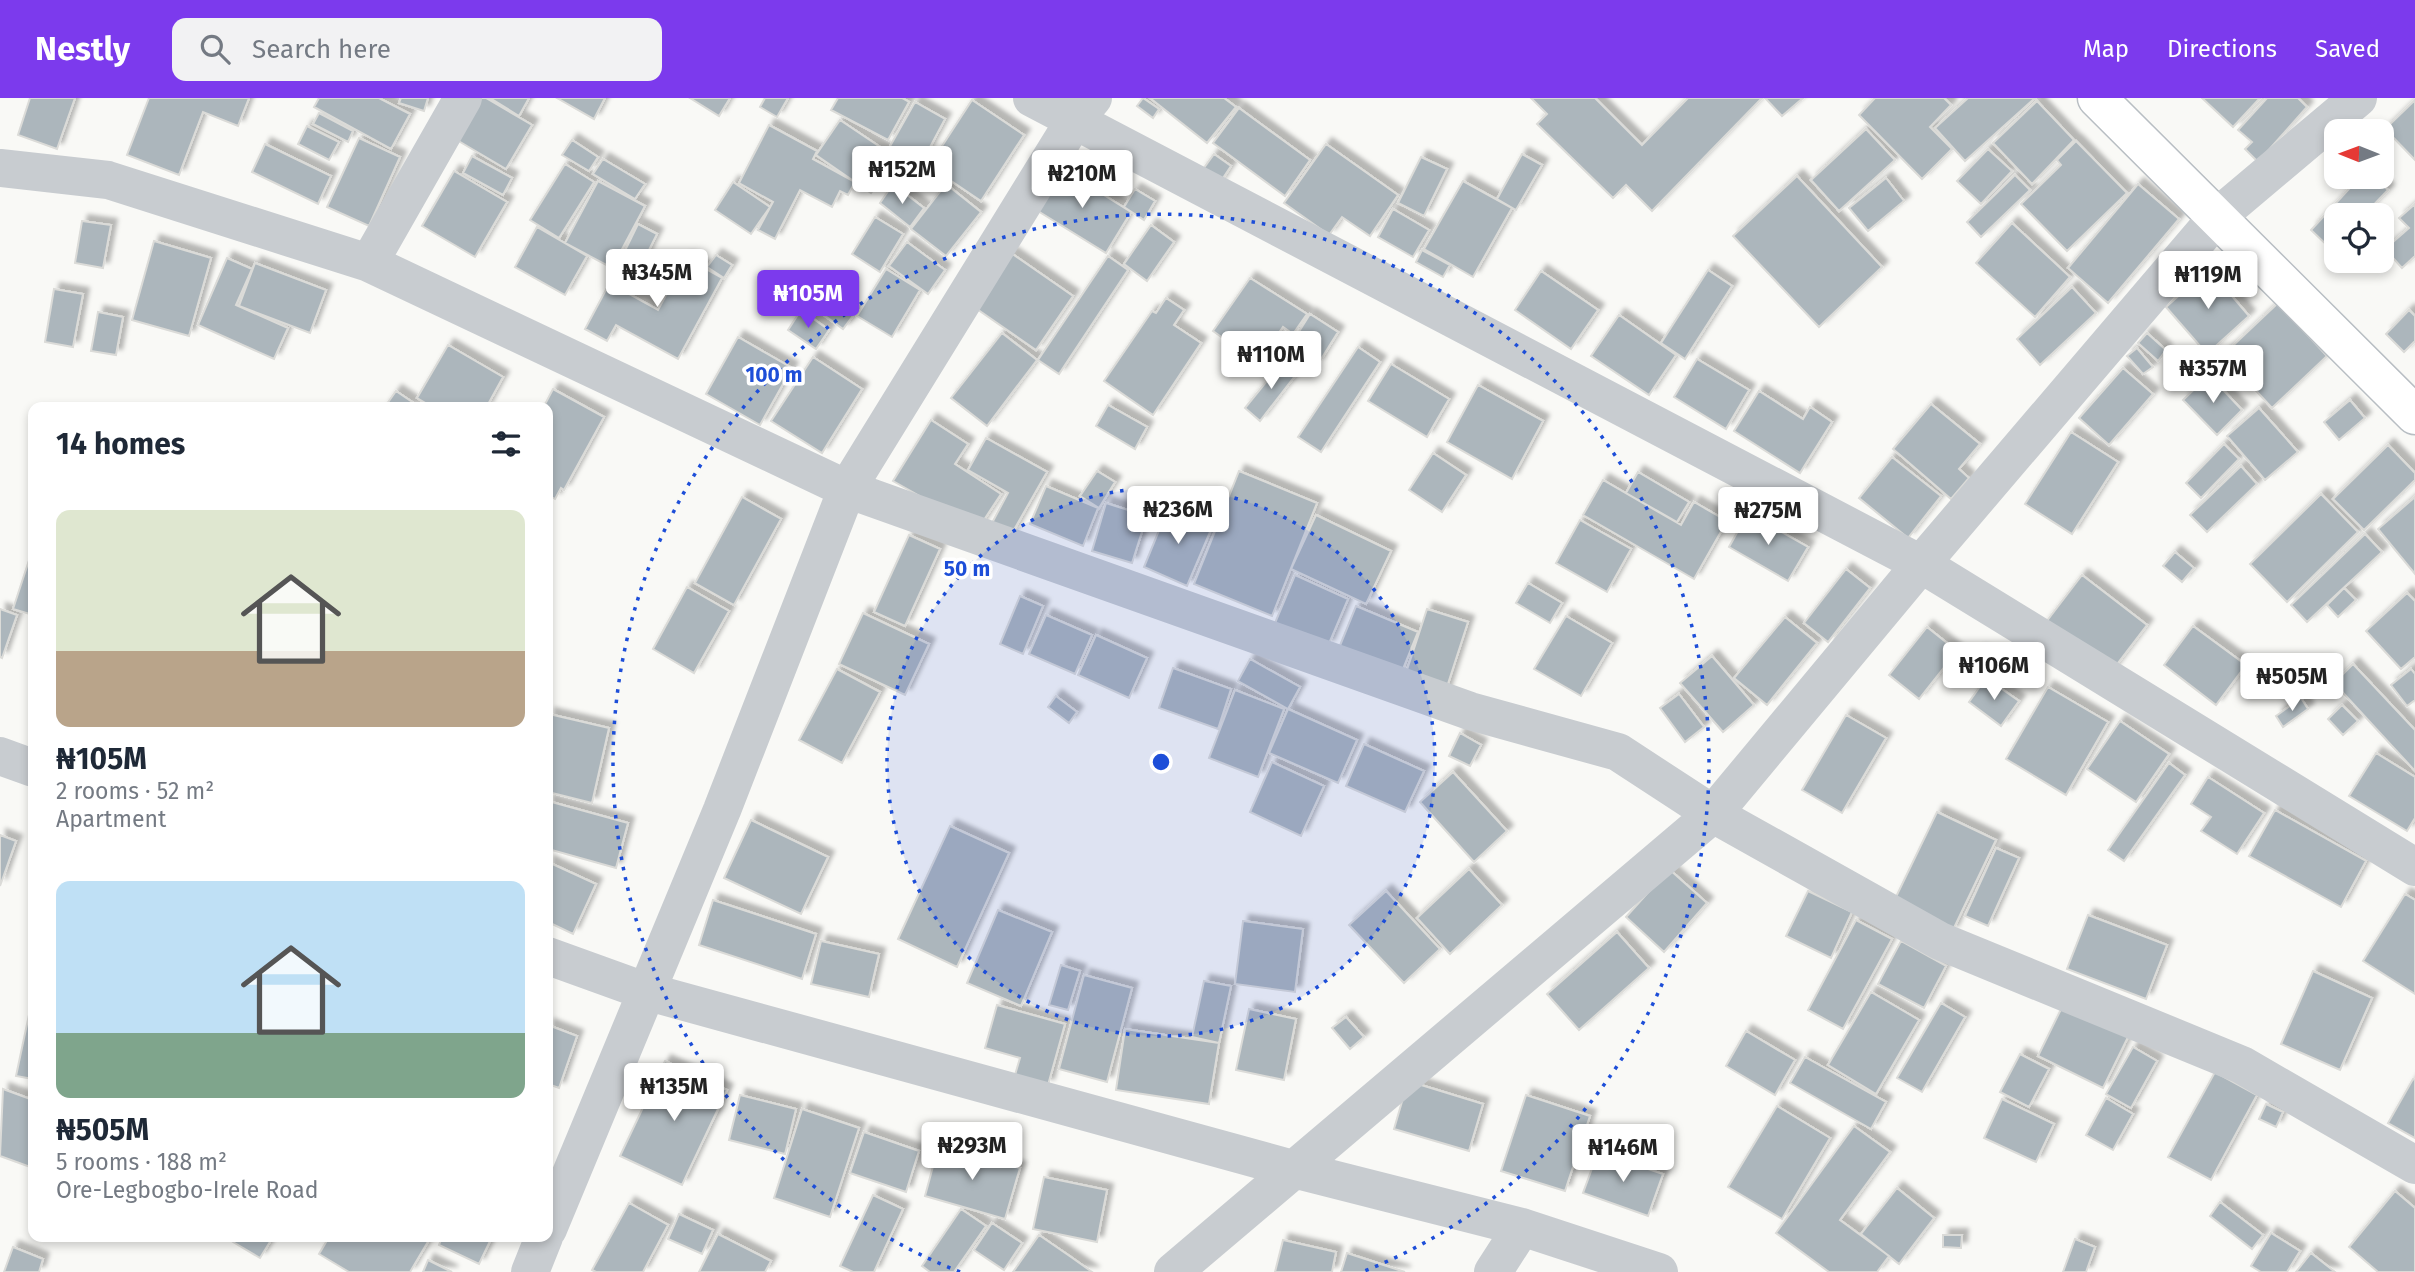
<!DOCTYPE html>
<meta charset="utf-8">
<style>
body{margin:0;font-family:"Fira Sans",sans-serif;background:#f2f2f3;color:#1f2937;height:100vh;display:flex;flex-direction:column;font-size:26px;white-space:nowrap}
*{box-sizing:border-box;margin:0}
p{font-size:23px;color:#747a83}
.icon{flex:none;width:38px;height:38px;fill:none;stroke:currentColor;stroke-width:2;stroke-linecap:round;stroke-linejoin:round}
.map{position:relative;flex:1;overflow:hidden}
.drawer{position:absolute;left:28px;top:304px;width:525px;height:840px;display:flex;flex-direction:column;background:#fff;border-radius:14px;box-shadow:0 4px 10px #0003}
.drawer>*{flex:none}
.needle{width:46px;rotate:271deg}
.fabs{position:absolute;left:2324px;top:21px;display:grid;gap:14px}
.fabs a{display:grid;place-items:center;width:70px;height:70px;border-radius:14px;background:#fff;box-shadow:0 4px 10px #0003;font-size:35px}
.price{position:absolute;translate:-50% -60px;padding:0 16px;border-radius:7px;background:#fff;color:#222;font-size:23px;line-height:46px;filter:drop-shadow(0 2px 4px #0008)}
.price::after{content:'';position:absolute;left:50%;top:42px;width:21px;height:16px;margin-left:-10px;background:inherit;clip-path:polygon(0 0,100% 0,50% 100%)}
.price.current{background:#7c3aed;color:#fff}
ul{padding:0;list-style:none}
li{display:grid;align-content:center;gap:14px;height:371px;padding:0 28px}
li span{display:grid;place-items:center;height:217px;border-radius:14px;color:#555}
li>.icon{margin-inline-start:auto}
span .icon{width:126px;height:126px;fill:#fffc;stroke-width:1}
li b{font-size:30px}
h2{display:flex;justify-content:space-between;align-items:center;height:84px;padding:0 28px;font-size:30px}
header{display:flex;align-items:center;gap:42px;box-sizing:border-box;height:98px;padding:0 35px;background:#7c3aed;color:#fff}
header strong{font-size:33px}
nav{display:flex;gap:38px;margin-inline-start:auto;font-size:24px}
.search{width:490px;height:63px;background:#f2f2f3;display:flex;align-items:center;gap:18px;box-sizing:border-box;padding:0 24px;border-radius:14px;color:#747a83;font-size:26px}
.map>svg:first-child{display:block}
.building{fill:#acb6bc;stroke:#dbdbd8;stroke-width:2;filter:url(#shadow)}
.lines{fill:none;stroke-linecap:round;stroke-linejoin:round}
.secondary-casing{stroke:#b8bec3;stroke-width:41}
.street{stroke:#c8ccd0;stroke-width:38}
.secondary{stroke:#fff;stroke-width:38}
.ring{fill:none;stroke:#1d4ed8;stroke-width:3.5;stroke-dasharray:3.5 7}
.centre{fill:#1d4ed8;stroke:#fff;stroke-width:3.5}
.ring-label{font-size:21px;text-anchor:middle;font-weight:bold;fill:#1d4ed8;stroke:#fff;stroke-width:7;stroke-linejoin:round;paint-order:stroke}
</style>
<header>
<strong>Nestly</strong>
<div class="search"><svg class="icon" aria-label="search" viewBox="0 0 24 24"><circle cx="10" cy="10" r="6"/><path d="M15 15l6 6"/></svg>Search here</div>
<nav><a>Map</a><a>Directions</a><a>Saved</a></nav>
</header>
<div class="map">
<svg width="2415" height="1174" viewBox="0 0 2415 1174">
<defs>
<filter id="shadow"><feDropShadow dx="6" dy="-6" stdDeviation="2" flood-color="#0004"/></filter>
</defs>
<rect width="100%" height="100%" fill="#f9f9f6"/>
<path class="building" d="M30,0h45l-18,51 -39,-14z
M149,0h100l-11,28 -35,-14 -24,63 -52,-20z
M319,0h60l31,16 -19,35 -77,-42z
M401,0h27l-4,13 -25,-8z
M472,0h14l46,27 -26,44 -56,-33z
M490,0h39l-10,18z
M557,0h48l-11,21z
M690,0h40l-11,18z
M765,0h23l-11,19 -17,-10z
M838,0h64l7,4 -21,38 -57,-30z
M1143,0l16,11 -6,9 -16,-12z
M1150,0h74l12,9 -29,36z
M1531,0h64l47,47 46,-47h74l-110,113 -26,-26 -13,13 -76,-74 10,-10z
M1765,0h38l-21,18z
M1875,0h69l7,7 -21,22 22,22 -30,30 -63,-64z
M1968,0h67l-70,63 -30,-33z
M2202,0h58l-27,29z
M2267,0h31l9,9 -49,55 -13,-13 7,-7 -14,-12z
M972,2l52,35 -43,66 -52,-35z
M2415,2v60l-30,-31z
M2037,3l37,39 -42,44 -39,-41z
M915,4l30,17 -25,47 -31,-18z
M1239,10l71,52 -25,36 -72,-53z
M319,15l34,18 -5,11 -35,-18z
M840,22l55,37 -24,36 -55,-38z
M769,27l48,26 -4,8 42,23 -7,13 -8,-4 -8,16 -32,-17 -25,49 -17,-9 15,-28 -34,-19z
M307,28l32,16 -10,18 -31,-16z
M1866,31l29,31 -56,51 -28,-31z
M359,40l41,19 -31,69 -42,-19z
M572,42l26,17 -9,14 -27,-16z
M2076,43l51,52 -60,58 -46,-47 40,-39 -4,-5z
M265,46l66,32 -13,28 -66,-32z
M1326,46l72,51 -28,41 -28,-19 -13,18 -45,-32z
M1988,51l24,22 -31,33 -24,-23z
M1214,56l17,12 -12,18 -18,-12z
M1522,56l20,11 -26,45 -19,-11z
M472,58l40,22 -9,17 -40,-22z
M1421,59l26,12 -23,47 -26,-13z
M603,61l42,25 -10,15 -42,-25z
M565,66l29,18 -35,56 -29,-18z
M1059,69l72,45 -25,41 -73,-45z
M454,73l53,31 -32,55 -53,-31z
M2015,77l15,15 -49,47 -14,-15z
M1797,78l85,91 -63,60 -86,-91z
M2360,79h14l14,13 -24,25h-28v30l-4,5 -21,-20z
M1886,80l18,23 -36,30 -19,-23z
M598,83l47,25 -33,62 -47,-25z
M1463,83l49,27 -39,69 -49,-28z
M733,84l37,25 -19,27 -36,-24z
M893,86l31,24 -14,19 -30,-24z
M946,86l35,28 -35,44 -35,-27z
M2138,86l41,35 -71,84 -40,-35z
M1135,91l20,12 -11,19 -20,-13z
M2415,106v52l-13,12 -17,-19 24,-21 -10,-10z
M1393,111l36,21 -16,27 -35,-20z
M875,119l28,17 -23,38 -28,-18z
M82,123l29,4 -8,43 -28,-5z
M2012,125l58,54 -35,40 -59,-54z
M638,126l19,10 -20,40 -19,-9z
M1151,127l23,17 -27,39 -23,-17z
M537,129l50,29 -22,39 -50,-28z
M154,143l57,17 -22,78 -57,-16z
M907,144l38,28 -17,24 -39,-28z
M1422,152l28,15 -7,12 -27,-15z
M1011,155l62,43 -37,54 -62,-43z
M716,157l16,10 -8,13 -17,-11z
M1108,158l20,14 -69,104 -21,-14z
M227,160l25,11 -16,36 52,23 -14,31 -76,-34z
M686,160l36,20 -44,81 -62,-34 -9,16 -22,-12 31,-58 20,12 -7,11 29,16z
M255,165l71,27 -16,43 -71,-27z
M886,171l34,21 -28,47 -35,-21z
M2209,171l40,47 -42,38 -41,-47z
M1708,172l24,16 -47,73 -24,-16z
M1541,173l57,39 -27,39 -56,-39z
M1250,180l57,36 -14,20 -10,-7 -25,36 -45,-32z
M814,185l41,30 -12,16 -41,-30z
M2072,189l24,26 -56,52 -23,-26z
M54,191l29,5 -10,53 -28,-5z
M1166,200l18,12 -10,15 27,18 -48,72 -49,-34 48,-70 4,2z
M2278,205l49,53 -55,52 -49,-53z
M801,212l28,20 -13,19 -28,-19z
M2409,212l6,6v25l-11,11 -18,-18z
M98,214l25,5 -7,38 -25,-4z
M1310,216l28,18 -20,32 -28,-18z
M1619,217l57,40 -27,40 -58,-39z
M1002,235l35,27 -50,66 -36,-28z
M2147,235l19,17 -8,11 -20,-18z
M738,239l54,31 -32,57 -54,-31z
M448,247l55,32 -17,31h-52l-17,-10z
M1358,249l22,15 -59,90 -23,-15z
M2137,250l16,19 -10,7 -16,-18z
M813,259l49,32 -40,64 -51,-32z
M1697,261l52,31 -23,39 -52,-32z
M1283,263l15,11 -38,49 -15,-13z
M1391,266l58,35 -22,38 -59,-36z
M2123,270l30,26 -44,51 -30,-27z
M2209,277l33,35 -25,25 -34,-35z
M1478,287l65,36 -31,58 -65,-37z
M553,291l51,28 -40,73 -3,-2 -6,11 -7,-4v-87h-5z
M396,293l25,17h-37z
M1759,293l44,28 7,-12 22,15 -32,51 -66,-42z
M2350,302l15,18 -26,22 -15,-18z
M1931,306l49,40 -21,25 10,9 -18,21 -58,-50z
M1108,307l39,22 -12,22 -39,-23z
M2259,310l39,44 -33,28 -38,-44z
M931,322l37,24 -13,20 46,30 -23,35 -85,-48z
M2071,334l47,30 -46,72 -47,-30z
M986,340l61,34 -36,63 -19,-12 16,-30 -40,-23z
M2224,346l15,15 -38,39 -15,-15z
M2388,347l27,28v7l-51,50 -31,-31z
M1433,355l33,22 -24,37 -33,-22z
M1892,359l49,39 -33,42 -49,-40z
M2241,368l16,18 -50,48 -17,-17z
M1097,373l18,11 -16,26 -19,-12z
M1239,373l78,32 -45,113 -78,-32z
M1638,374l51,30 -12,20 -51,-29z
M1603,382l78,45 13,-23 33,19 -33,58 -111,-64z
M1046,388l52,22 -15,38 -53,-22z
M2321,396l37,38 -71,70 -37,-38z
M742,399l39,22 -47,86 -39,-22z
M2415,399v77l-37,-45z
M1106,405l41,13 -15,47 -40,-12z
M1169,408l44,19 -26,61 -43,-19z
M1748,415l60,34 -20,34 -59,-34z
M1316,417l75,36 -25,53 -75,-35z
M1580,422l51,29 -24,43 -51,-29z
M2365,436l17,18 -75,70 -16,-17z
M909,437l31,14 -35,77 -31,-14z
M33,450v67l-20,-6z
M2175,454l19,16 -12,14 -19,-16z
M1846,471l24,19 -42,54 -24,-19z
M1295,477l53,24 -20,47 -53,-23z
M2082,477l65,50 -39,51 -65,-50z
M1528,485l34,20 -12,20 -34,-20z
M687,489l42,24 -35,62 -41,-24z
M2344,490l12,12 -18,17 -11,-12z
M2407,495l8,8v56l-14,12 -35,-38z
M1020,498l23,10 -20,48 -23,-10z
M1356,508l62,26 -17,42 -62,-26z
M0,511l17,6 -15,43 -2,-1z
M1427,511l41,13 -24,74 -41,-14z
M863,515l66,31 -24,51 -66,-31z
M1046,517l46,20 -17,39 -46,-20z
M1566,518l46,27 -31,53 -47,-27z
M1785,519l32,26 -50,62 -33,-27z
M2193,528l53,39 -30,40 -52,-40z
M1927,529l30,24 -38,48 -30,-24z
M1096,537l51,23 -18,40 -51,-23z
M1980,553l15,11 -16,21 -15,-10z
M1712,558l42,49 -31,27 -43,-49z
M1250,561l50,28 -12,22 -50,-28z
M2353,566l62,66v41l-81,-88z
M1173,570l58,21 -13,40 -59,-21z
M837,571l43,23 -38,71 -43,-23z
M2411,571l4,5v26l-8,6 -16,-21z
M1986,580l33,23 -18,25 -32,-24z
M2048,589l60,35 -42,73 -60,-36z
M1235,592l49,19 -26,68 -49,-19z
M1679,596l25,33 -19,15 -25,-34z
M1056,598l21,16 -8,11 -21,-16z
M2301,600l7,11 -25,18 -7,-11z
M2342,607l16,16 -15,14 -15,-16z
M1288,611l69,31 -19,43 -69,-30z
M549,616l60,14 -17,75 -44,-11z
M1846,617l40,23 -44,75 -40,-23z
M2120,623l49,33 -33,48 -49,-33z
M1460,635l21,12 -11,21 -21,-10z
M1364,646l60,27 -19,41 -59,-26z
M2376,655l39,24v41l-8,13 -58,-35z
M1272,664l52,24 -23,50 -51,-24z
M2169,665l16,12 -61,86 -16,-11z
M1453,674l54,59 -33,31 -54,-60z
M2208,679l56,36 -27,41 -36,-23 10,-14 -20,-13z
M548,703l80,22 -12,45 -68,-19z
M2275,712l91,51 -25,46 -92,-51z
M1937,714l59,28 -44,92 -59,-29z
M751,722l77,37 -27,57 -77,-36z
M950,728l59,27 -52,114 -59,-28z
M0,737l16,6 -16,45z
M1996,750l23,10 -31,68 -23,-10z
M548,764l48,22 -23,50 -25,-12z
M1469,771l33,36 -52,49 -33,-36z
M1669,771l38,34 -43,49 -38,-35z
M1386,793l54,58 -36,34 -55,-58z
M1808,793l44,21 -21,46 -45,-22z
M2405,796l10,6v94l-52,-33z
M713,802l103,34 -14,45 -103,-34z
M998,812l54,22 -31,74 -54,-23z
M2088,817l79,30 -21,54 -79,-30z
M1856,822l36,19 -49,90 -35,-19z
M1243,823l60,8 -8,63 -60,-8z
M1617,834l32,36 -70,62 -32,-36z
M821,843l58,13 -10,43 -58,-13z
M1901,843l45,25 -22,42 -46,-24z
M1061,867l19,6 -12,39 -19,-5z
M2313,873l59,27 -32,72 -59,-26z
M1084,877l48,13 -25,94 -48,-13z
M1204,883l27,5 -12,57 -27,-6z
M1871,894l48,28 -43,74 -48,-29z
M2065,903l65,32 -27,55 -65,-32z
M1941,905l24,14 -43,75 -25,-14z
M997,907l68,19 -17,61 -33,-10 5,-17 -35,-10z
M1249,911l47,10 -12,61 -48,-10z
M30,912h3v69l-17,-3z
M1346,919l18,20 -14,12 -18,-21z
M548,927l29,11 -18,52 -11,-4z
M1125,931l94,14 -10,61 -93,-14z
M1746,933l49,29 -20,35 -49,-29z
M2133,949l24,14 -26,47 -25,-14z
M2020,956l29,15 -20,38 -29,-15z
M1805,959l81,45 -15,27 -81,-46z
M665,963l62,29 -45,95 -62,-29z
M2215,974l42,23 -46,85 -43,-23z
M2413,981l2,1v58l-27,-15z
M1408,983l75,23 -14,47 -75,-22z
M3,991l30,11v68l-33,-12z
M740,997l56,14 -11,45 -56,-14z
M1526,997l64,21 -25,75 -64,-20z
M2106,1000l27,16 -20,36 -27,-15z
M2002,1001l52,25 -18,38 -52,-24z
M2266,1006l17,8 -7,15 -17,-8z
M1777,1008l53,32 -48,81 -54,-32z
M802,1011l57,19 -29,89 -56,-19z
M1854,1028l36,26 -50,68 49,36 -12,16h-48l-53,-39z
M864,1034l55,19 -13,41 -56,-19z
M939,1046l81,24 -15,51 -80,-23z
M1598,1054l65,22 -15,42 -65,-23z
M1044,1079l63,13 -10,52 -64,-13z
M1897,1090l37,30 -35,46 -38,-30z
M2395,1093l20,17v64h-37l-29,-25z
M873,1097l30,14 -29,63h-21l-13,-6z
M2220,1104l43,33 -11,14 -42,-33z
M629,1105l39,22 -25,47h-47l-4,-2z
M961,1111l25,17 -32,46h-24l-8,-6z
M679,1116l34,16 -11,24 -34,-15z
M992,1125l30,20 -18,27 -30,-20z
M2271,1135l29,18 -13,21h-26l-10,-6z
M718,1136l53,27 -6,11h-66z
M1039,1137l32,22 21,15h-79z
M1943,1137h19l-1,13 -18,-1z
M236,1139h37l-13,21 -27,-16z
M329,1139h95l5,3 -19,32h-61l-30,-18z
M442,1139h50l-13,27 -40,-19z
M2075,1141l20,8 -9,25h-23z
M1283,1142l53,12 -4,20h-57z
M13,1149l30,12 -4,13h-35z
M1347,1155l58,19h-64z
M2311,1155l24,19h-39z
M428,1162l24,12h-29z"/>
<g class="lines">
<defs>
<path id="secondary" d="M2097,0l318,317"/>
</defs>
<use href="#secondary" class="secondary-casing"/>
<path class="street" d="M1032,0l889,466 494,303
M0,70l108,12 261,83 478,226 623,222 148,41 95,62 227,127 302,124 173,100
M369,165l94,-165
M0,658l33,12
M548,858l97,35 648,178 229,58 137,45
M548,1131l174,-419 125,-321 227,-368 19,-23
M530,1174l14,-35
M1173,1174l540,-458 208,-250 297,-348 140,-118
M1493,1174l29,-45"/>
<use href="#secondary" class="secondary"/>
</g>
<circle cx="1161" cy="664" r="274" fill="#1d4ed8" fill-opacity=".12"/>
<g class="ring">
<circle cx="1161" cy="664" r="274"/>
<path d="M960 1174A548 548 0 1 1 1362 1174"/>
</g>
<circle cx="1161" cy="664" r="10" class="centre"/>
<g class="ring-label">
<text x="774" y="284">100 m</text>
<text x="967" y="478">50 m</text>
</g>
</svg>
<div class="fabs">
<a><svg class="needle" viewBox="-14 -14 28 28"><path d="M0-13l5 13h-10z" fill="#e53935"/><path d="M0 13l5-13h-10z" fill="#747a83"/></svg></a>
<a><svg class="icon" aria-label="locate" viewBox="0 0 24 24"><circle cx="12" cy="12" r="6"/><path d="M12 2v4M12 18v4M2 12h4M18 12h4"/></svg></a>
</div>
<b class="price" style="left:902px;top:108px">₦152M</b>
<b class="price" style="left:1082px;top:112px">₦210M</b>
<b class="price" style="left:657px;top:211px">₦345M</b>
<b class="price" style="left:2208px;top:213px">₦119M</b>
<b class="price current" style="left:808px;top:232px">₦105M</b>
<b class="price" style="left:1271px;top:293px">₦110M</b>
<b class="price" style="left:2213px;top:307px">₦357M</b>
<b class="price" style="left:1178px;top:448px">₦236M</b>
<b class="price" style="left:1768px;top:449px">₦275M</b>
<b class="price" style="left:1994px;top:604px">₦106M</b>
<b class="price" style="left:2292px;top:615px">₦505M</b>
<b class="price" style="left:674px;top:1025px">₦135M</b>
<b class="price" style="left:972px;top:1084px">₦293M</b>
<b class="price" style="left:1623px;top:1086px">₦146M</b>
<section class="drawer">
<h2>14 homes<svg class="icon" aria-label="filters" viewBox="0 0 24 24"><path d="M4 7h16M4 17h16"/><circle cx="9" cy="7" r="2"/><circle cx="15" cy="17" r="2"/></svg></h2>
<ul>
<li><span style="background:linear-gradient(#dfe7d0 65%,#b9a48a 0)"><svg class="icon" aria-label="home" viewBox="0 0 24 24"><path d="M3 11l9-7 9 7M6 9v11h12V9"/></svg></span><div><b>₦105M</b><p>2 rooms · 52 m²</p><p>Apartment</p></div></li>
<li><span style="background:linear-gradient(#bfe0f5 70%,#7fa58c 0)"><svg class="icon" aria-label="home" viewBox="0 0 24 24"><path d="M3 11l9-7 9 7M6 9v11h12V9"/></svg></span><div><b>₦505M</b><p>5 rooms · 188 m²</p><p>Ore-Legbogbo-Irele Road</p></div></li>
</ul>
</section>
</div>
